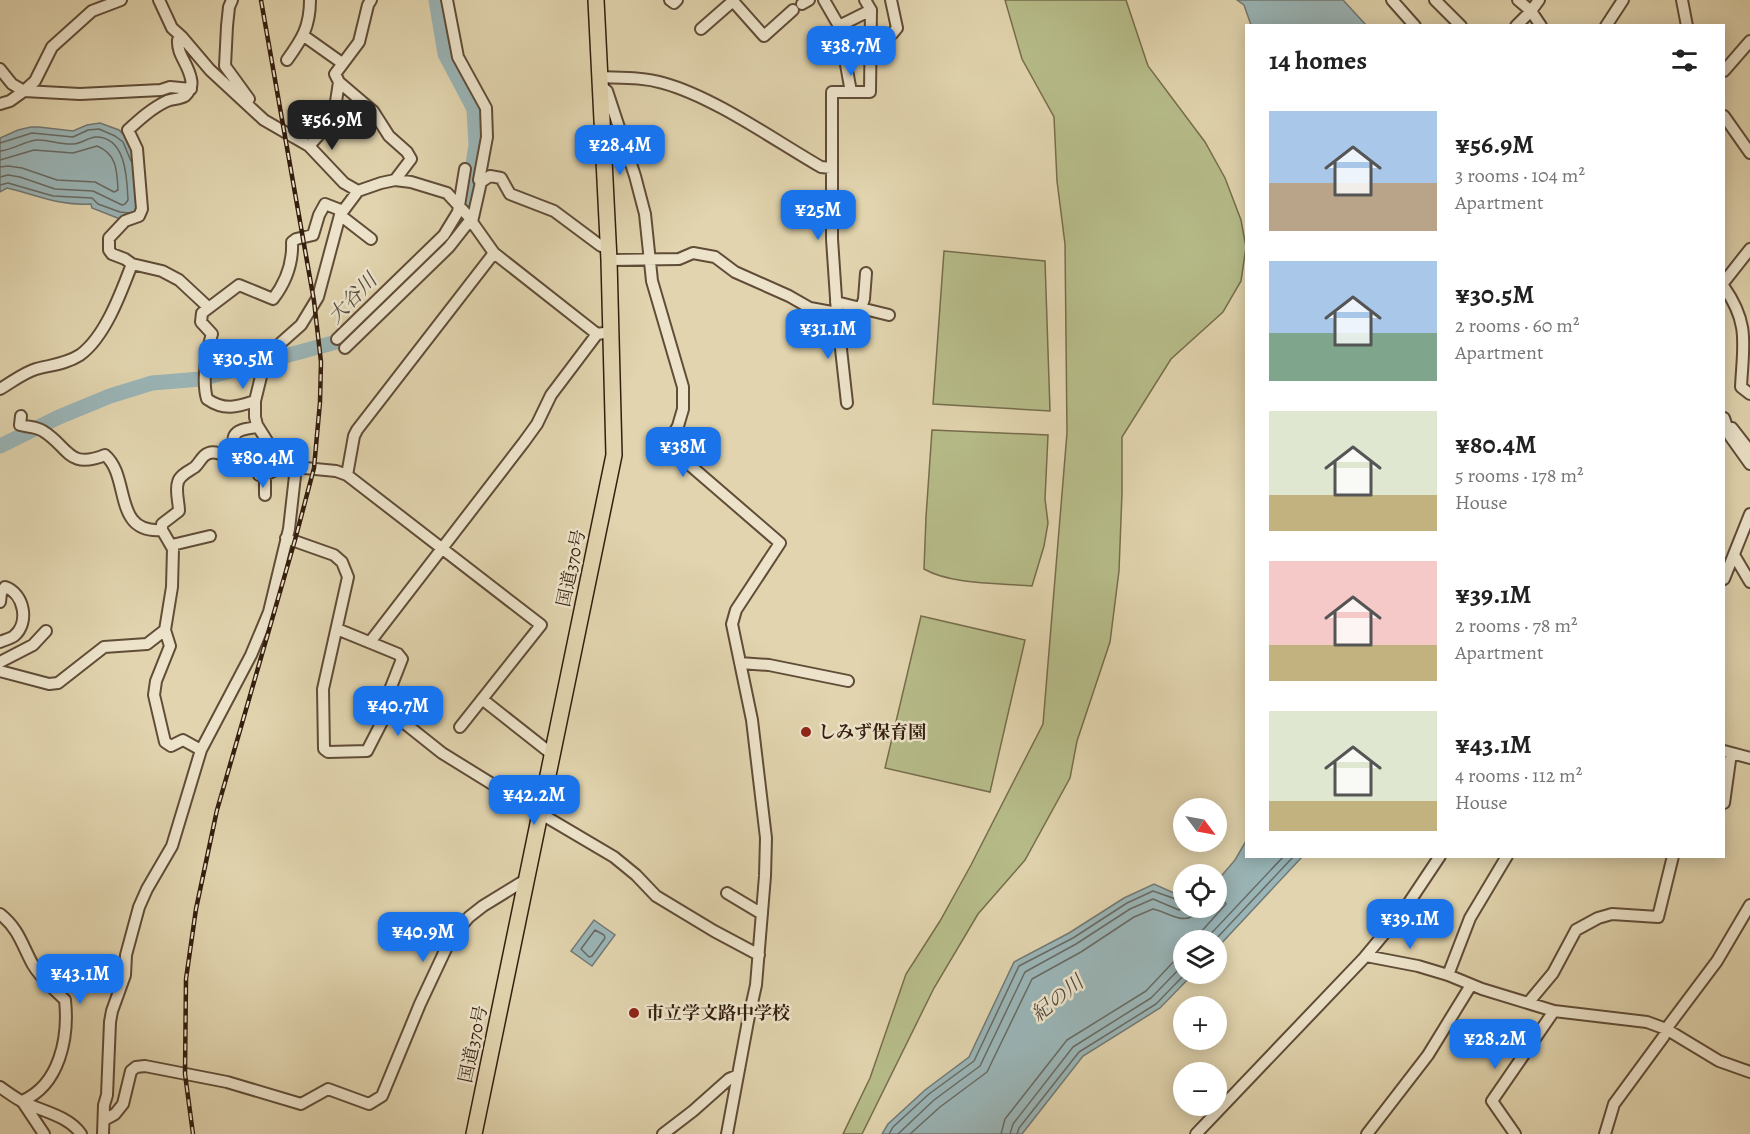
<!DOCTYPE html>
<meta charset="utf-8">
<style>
body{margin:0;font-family:Alegreya,"Noto Serif JP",serif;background:#f6f6f6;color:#222;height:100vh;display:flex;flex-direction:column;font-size:22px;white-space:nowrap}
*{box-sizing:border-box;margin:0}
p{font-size:20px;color:#767676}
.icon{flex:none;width:33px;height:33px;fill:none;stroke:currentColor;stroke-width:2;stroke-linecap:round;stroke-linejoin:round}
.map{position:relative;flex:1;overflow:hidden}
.details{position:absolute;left:1245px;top:24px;width:480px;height:834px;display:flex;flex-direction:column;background:#fff;border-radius:0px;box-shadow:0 3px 15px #0003}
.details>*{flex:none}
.needle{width:39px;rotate:122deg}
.tools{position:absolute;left:1173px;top:798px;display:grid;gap:12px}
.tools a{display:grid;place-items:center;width:54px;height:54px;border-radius:50%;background:#fff;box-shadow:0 3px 15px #0003;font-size:30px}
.price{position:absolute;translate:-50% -51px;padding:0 14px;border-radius:12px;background:#1a73e8;color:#fff;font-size:20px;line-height:39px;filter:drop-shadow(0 2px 3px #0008)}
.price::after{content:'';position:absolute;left:50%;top:36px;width:18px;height:14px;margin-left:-9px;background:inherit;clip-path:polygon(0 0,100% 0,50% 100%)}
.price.active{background:#222;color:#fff}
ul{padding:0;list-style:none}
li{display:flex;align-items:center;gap:18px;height:150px;padding:0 24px}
li span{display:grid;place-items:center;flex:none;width:168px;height:120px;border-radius:0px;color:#555}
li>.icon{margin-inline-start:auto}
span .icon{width:72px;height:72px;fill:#fffc;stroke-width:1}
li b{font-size:26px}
h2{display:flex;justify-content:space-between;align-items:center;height:72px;padding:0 24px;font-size:26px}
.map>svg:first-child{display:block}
.green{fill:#b6bc89;stroke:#766d4c;stroke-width:1.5}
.water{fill:#9ab5b7;stroke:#727974;stroke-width:1.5}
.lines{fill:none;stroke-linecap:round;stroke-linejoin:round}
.shore{stroke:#686a63;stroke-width:1.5}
.river{stroke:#9ab5b7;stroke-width:15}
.minor-casing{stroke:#604c37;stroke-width:14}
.highway-casing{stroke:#351e0f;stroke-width:18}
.minor{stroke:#ece3ca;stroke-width:10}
.highway{stroke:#e1d4ae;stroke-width:15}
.rail-casing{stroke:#351e0f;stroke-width:4.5}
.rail{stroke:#ece3ca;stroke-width:2;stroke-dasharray:7;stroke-linecap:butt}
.poi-dot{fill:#8f2418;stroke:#ece3ca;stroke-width:2}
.labels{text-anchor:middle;stroke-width:5;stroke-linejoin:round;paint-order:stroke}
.street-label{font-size:18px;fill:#351e0f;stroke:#ece3ca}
.poi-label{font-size:18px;font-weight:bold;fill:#351e0f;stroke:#ece3ca;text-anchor:start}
.water-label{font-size:20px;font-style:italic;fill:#534b41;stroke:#ece3ca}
</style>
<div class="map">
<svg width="1750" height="1134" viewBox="0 0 1750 1134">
<rect width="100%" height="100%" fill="#e1d4ae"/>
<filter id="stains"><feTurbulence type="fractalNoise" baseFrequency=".00333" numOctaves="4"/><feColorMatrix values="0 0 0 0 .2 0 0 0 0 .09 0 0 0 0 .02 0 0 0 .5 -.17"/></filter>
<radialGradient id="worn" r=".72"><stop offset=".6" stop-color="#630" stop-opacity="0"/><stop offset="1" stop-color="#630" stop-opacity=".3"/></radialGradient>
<path class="green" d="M1005,0h121l22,66 57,76 20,36 16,42 5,27 -5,34 -18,31 -52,47 -49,78v56l-3,78 -9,71 -33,99 -7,37 -45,82 -47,54 -44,74 -72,146h-19l27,-56 36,-104 34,-53 31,-56 72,-141 24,-291 -2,-189 -8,-63 -3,-64 -32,-58z
M944,251l101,10 5,150 -117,-7z
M932,430l116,5 -3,64 3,24 -4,23 -12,40c-32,-3 -80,-1 -108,-17l2,-52z
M921,616l104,24 -35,152 -105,-24z"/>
<path class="water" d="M1237,0h106l23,25h-115l-7,-20z
M100,123l19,7 9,9 11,24 2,39 -7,16 -14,1 -28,-11 -1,-4c-33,2 -53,-9 -84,-16l-7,4v-54l18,-8 13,-3h8l34,4 14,-6z
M1246,841v15l56,1 -85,91 -1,-8h-32v34h9l-33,34 -77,48 -61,78h-140l6,-10 37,-34 44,-33 45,-95 55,-29 55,-35 30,-14 29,13 1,11h32l1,-27 18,-21z
M594,920l21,15 -23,31 -21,-15z"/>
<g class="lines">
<path class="shore" d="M0,143l32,-10 41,4 15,-7 11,-1 16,7 8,6 8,19
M0,151c12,-1 23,-9 36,-11 12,-1 24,5 37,4 8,0 14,-6 22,-7 31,-1 32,41 33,63l-3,4 -3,1 -29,-14 -38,-2 -35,-12 -12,-2 -8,2
M0,160l34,-10 39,3 24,-7c20,8 20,25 21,44l-4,2 -19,-10 -38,-2 -35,-12 -14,-2 -8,1
M0,185l8,-2 45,13 39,2 6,6 22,8 9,1
M595,930l9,5 1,3 -13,18 -3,1 -8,-8z
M1195,940l5,-7 26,-29 -2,-3h-8
M1205,940l79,-84
M1215,940l79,-84
M889,1134l4,-7 36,-33 45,-33 45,-95 54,-28 54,-35 26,-12 31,11
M898,1134l36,-34 46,-34 45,-94 51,-28 54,-35 23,-10 26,11 11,-2
M910,1134l30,-27 47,-35 45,-93 49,-27 53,-35 19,-8c19,4 32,20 49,-1
M1001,1134l4,-15 62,-79 79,-49 31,-33 7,-5
M1010,1134l3,-10 60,-77 78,-49 33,-34
M1017,1134l2,-6 60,-76 77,-48 29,-30"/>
<path class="river" d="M436,0l9,54 29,55 2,36 -5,32 -13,49 -20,19
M0,446l59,-29 51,-21 42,-13 49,-4 139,-38 10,-10"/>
<defs>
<path id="minor" d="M159,0l13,28 10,9 28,33 54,50 45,26 35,37 14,8 23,-8 14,-3 16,2 36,11 24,26 -22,28 -104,101
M232,0l-3,7 -2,19 -2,40 24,33
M371,0l-3,5 -9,37 -24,32 4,8 34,29 16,25 18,16 4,7 -16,21
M447,0l11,57 28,51 1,29 -8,43 2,2
M670,0l4,3 3,-3
M732,0l32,36 29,-26
M824,0l15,26 12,66
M1392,0l23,26
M1435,0l26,26
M1518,0l13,11 8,-11
M1682,0l5,26
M802,4l7,-4
M839,26l32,-16
M1516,26l15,-15 10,15
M1606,26l17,-26
M701,29l32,-28
M873,33l19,1 5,-6 -6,-28
M304,36l38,27
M182,37l-4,3c-1,15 10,23 13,39 2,7 -1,12 -6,17 -5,3 -13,3 -18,5 -15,7 -27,18 -39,29l9,19 5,60 -3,7 -14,5 -16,17v12l3,4 13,5 7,5 30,7 17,9 29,27
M287,60c15,-21 23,-33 23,-60
M0,69l12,15 12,7 56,3 81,-4 9,-3 21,2
M1724,71l26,-30
M599,77c22,1 43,0 64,6 51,14 111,57 158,84l10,1
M600,85l7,6 28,85 10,38 7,67 31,106v22l-5,17 -9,16 1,6 110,95 -44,67 -4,14 20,96 14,118 -1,38 -9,109 -8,36 -21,113
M0,104l10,-3 14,-10 11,-10 17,-34 40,-36 29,-11
M1724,116l26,37
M309,146l17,-19 -2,-1 11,-18 4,-26
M358,191l-18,24 -22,82 -17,28 -35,31 -11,45v16l2,8 15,24 12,17 52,5 11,4 194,150 -81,102
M340,215l31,24
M609,260l70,-1 14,-6 22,4 20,15 54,24 21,12 27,5
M1724,282l26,-33
M1724,287c26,37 19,58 17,100l9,7
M836,302l53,13
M861,308l3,-9 2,-26
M604,333l-7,1 -103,-81 -22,-31 9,-40 9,-6 11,2 9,16 44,17 47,35 7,1
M337,339l107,-104 14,-23 7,-43
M0,389c12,-7 23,-16 36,-20 15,-4 30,-5 44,-14 25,-18 41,-62 52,-91
M255,401c-18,6 -31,10 -48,-2 -5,-18 -1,-46 5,-65l-11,-12 1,-9 37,-28 34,14c13,-17 20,-36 19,-57l4,-3 17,-4 6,-20 6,-11 18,7
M847,403l-10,-90 -5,-74v-147h38l1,-82 -6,-10
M21,416l-1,9c8,2 17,2 23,6 26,16 25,39 62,24 26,22 7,79 57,75
M1724,418l6,18 20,28
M1732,428l18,23
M237,465l20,-2 2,12h6l19,-9
M347,475l7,-39 3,-6 137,-177
M265,495v-20
M286,538l48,17 8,7 6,15 -25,112 1,60 4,3 39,-1 21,-41
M172,545l38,-9
M1734,555l16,27
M1724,579l26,-65
M0,602l1,-9 4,-6c19,6 25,36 9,49 -4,3 -10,4 -14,6
M337,629l61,25 4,5 -18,46 4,5 54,43 84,52 88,52 22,18 20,21 58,35 45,24
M370,642l154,-200 13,-18 14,-29 46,-61
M0,662l33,-17 13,-14
M740,663l29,2 79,16
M0,671l49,13 9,-1 46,-36 43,-3 18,-14
M482,699l71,56
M201,750l-18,-10 -12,6 -6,-4 -11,-47 2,-14 14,-35 -5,-16 7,-43 1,-38 -11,-19v-6l17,-13c0,-9 -4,-20 -1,-29 2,-7 11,-11 17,-15 4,-4 5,-7 9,-11 11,-10 24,3 33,9l2,-3c-9,-26 -10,-32 19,-35
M1724,751l26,7
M1724,803l7,-50
M1507,856l-37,62 -22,57 34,14 72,22 93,11 19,7 53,32 31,11
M727,893l35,21
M0,914c19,15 22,31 33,51 8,14 21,24 32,35 4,37 -5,85 -43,101
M1366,956l52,10 30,9
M1528,1003l25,-30 23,-43 22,-12 14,-4 46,3 15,-61
M0,1087c7,5 14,10 21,14 19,10 47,14 60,33
M22,1101l22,33
M104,1120l11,-6 8,-10 8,-33 5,-4 9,-1 82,16 74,22 27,-15 41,15 13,-8 38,-92 31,-66 18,-21 14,-11 44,-27
M103,1134l1,-29 3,-10 3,-73 2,-11 13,-36 1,-20 13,-48 8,-18 25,-43 29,-96 50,-95 18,-43 20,-83 7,-62
M663,1134l30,-23 36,-32 9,-4
M1196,1134l168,-176 40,-48 36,-54
M1367,1134l61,-79 43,-70
M1515,1134l-23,-33 62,-90
M1605,1134l9,-30 50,-68 2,-7 51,-68 33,-56"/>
<path id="highway" d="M474,1134l140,-679 -5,-195 -13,-260"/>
</defs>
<use href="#minor" class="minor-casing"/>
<use href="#highway" class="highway-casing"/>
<use href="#minor" class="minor"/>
<use href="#highway" class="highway"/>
<defs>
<path id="rail" d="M193,1134l-8,-60 1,-95 10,-70 21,-99 78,-270 19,-72 6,-66 1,-40 -7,-61 -53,-301"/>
</defs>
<use href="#rail" class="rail-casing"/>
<use href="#rail" class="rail"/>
</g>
<g class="poi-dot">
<circle cx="806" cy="732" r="6"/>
<circle cx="634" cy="1013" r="6"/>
</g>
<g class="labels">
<g class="street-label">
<text transform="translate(571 568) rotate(-78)" y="6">国道370号</text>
<text transform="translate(473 1044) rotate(-78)" y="6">国道370号</text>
</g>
<g class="poi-label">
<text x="818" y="738">しみず保育園</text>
<text x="646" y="1019">市立学文路中学校</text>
</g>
<g class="water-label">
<text transform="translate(352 298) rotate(-46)" y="7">大谷川</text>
<text transform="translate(1057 998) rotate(-39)" y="7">紀の川</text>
</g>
</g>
<rect width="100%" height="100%" filter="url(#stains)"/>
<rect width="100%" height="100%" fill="url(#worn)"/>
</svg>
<div class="tools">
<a><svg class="needle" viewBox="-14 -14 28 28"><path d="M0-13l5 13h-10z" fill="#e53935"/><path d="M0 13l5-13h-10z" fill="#767676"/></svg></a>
<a><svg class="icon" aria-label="locate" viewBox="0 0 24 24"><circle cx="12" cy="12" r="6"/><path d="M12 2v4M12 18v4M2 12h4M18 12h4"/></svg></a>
<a><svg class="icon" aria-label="layers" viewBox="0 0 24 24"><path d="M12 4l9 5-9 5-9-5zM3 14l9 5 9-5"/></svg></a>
<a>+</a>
<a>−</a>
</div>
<b class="price" style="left:851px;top:77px">¥38.7M</b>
<b class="price active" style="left:332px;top:151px">¥56.9M</b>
<b class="price" style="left:620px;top:176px">¥28.4M</b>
<b class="price" style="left:818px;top:241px">¥25M</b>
<b class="price" style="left:828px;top:360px">¥31.1M</b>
<b class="price" style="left:243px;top:390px">¥30.5M</b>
<b class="price" style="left:683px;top:478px">¥38M</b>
<b class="price" style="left:263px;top:489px">¥80.4M</b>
<b class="price" style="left:398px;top:737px">¥40.7M</b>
<b class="price" style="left:534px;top:826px">¥42.2M</b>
<b class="price" style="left:1410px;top:950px">¥39.1M</b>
<b class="price" style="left:423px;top:963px">¥40.9M</b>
<b class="price" style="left:80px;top:1005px">¥43.1M</b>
<b class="price" style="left:1495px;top:1070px">¥28.2M</b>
<section class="details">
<h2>14 homes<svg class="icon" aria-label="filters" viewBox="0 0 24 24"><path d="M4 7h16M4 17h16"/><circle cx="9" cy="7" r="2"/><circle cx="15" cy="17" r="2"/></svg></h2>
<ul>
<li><span style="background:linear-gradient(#a9c7e8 60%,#b9a48a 0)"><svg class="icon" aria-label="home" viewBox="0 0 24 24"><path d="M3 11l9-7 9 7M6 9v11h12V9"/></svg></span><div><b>¥56.9M</b><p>3 rooms · 104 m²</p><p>Apartment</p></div></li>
<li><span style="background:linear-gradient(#a9c7e8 60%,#7fa58c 0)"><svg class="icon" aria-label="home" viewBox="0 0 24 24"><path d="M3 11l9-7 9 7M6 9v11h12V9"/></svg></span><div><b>¥30.5M</b><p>2 rooms · 60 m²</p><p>Apartment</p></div></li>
<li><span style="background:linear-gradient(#dfe7d0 70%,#c2b280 0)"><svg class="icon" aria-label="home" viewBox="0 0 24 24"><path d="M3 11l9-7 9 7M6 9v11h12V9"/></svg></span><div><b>¥80.4M</b><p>5 rooms · 178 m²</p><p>House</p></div></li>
<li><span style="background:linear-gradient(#f6c9c9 70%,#c2b280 0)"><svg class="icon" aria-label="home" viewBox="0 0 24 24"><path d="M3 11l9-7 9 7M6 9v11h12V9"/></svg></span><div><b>¥39.1M</b><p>2 rooms · 78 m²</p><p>Apartment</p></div></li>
<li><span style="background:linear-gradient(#dfe7d0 75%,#c2b280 0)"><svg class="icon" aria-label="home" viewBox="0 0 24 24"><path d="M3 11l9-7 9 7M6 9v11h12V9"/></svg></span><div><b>¥43.1M</b><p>4 rooms · 112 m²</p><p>House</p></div></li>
</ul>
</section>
</div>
